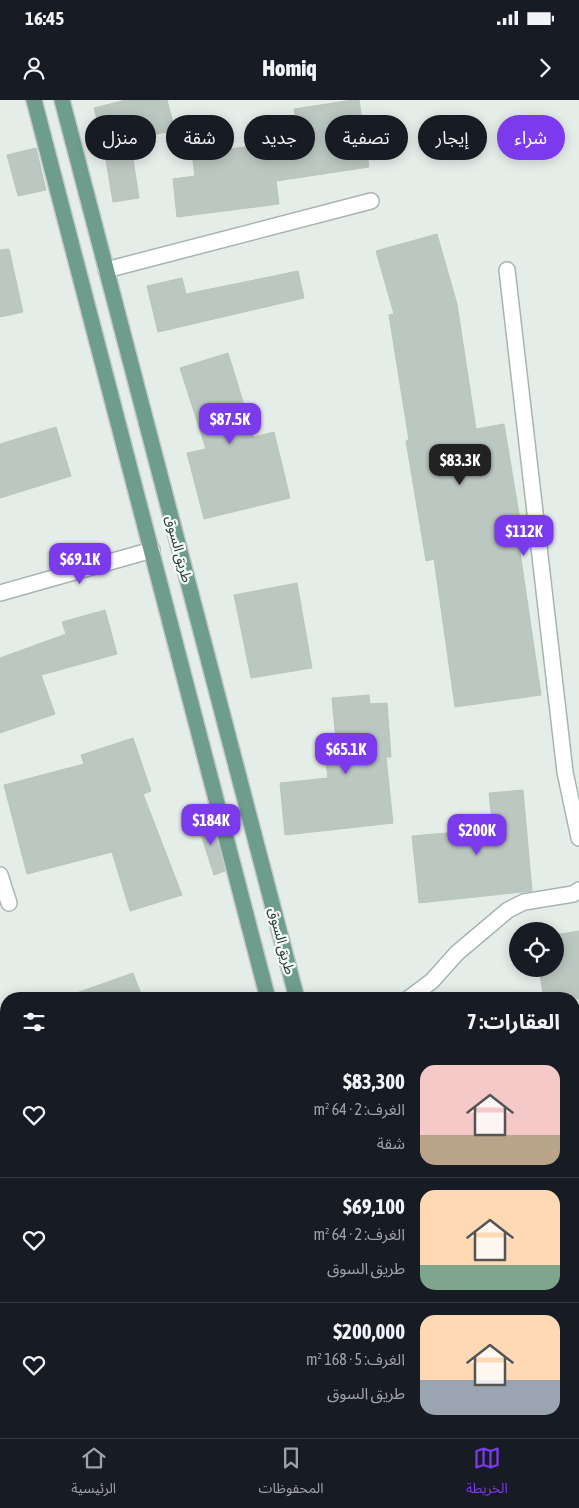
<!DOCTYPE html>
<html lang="ar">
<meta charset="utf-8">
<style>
body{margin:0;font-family:"Asap Condensed","Noto Sans Arabic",sans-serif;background:#242831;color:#f1f3f6;direction:rtl;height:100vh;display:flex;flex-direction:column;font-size:19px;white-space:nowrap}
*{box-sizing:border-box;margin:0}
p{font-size:16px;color:#9ea1a6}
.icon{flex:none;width:28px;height:28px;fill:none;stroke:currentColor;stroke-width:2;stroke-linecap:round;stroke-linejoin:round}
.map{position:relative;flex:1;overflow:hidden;direction:ltr}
.details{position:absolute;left:0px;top:892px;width:580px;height:446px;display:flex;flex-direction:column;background:#171b24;border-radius:20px 20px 0 0;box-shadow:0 2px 12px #0003;direction:rtl}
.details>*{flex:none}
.top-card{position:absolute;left:15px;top:15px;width:550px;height:45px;direction:rtl;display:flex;gap:10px}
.buttons{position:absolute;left:509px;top:822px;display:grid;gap:10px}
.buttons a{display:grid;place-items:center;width:55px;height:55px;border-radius:50%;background:#171b24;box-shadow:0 2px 12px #0003;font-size:25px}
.price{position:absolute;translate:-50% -42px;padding:0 11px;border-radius:10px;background:#7c3aed;color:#fff;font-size:16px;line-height:32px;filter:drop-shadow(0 1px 2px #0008)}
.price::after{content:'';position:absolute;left:50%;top:30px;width:15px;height:11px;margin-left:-8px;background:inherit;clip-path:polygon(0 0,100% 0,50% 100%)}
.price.selected{background:#222;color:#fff}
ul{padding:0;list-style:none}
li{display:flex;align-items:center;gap:15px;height:125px;padding:0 20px}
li+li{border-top:1px solid #363941}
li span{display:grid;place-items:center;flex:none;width:140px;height:100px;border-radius:15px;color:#555}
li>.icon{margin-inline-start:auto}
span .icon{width:60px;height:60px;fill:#fffc;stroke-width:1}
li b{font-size:21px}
h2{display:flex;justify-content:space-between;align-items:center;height:60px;padding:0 20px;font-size:21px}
.chip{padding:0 18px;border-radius:22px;background:#171b24;box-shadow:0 2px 12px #0003;font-size:18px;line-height:45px}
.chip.selected{background:#7c3aed;color:#fff}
.status{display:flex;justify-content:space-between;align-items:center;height:35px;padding:0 25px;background:#171b24;direction:ltr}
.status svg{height:14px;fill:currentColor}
header{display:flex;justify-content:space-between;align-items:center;height:65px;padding:0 20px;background:#171b24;font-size:22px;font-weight:800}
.menu{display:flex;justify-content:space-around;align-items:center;height:70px;border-top:1px solid #363941;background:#171b24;font-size:14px;color:#9ea1a6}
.menu a{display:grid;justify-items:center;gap:2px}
.menu .selected{color:#7c3aed}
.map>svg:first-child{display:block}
.building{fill:#bbc7c1;stroke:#b8c6bf}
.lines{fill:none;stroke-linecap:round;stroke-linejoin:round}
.minor-casing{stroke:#a8b5af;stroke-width:18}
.major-casing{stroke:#c2c9c6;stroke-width:18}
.minor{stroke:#fff;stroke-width:15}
.major{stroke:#6e9d8d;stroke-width:15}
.labels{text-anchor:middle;stroke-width:4.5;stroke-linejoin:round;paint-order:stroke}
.street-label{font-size:14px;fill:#263d35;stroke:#f5f9f7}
</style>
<div class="status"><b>16:45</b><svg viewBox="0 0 49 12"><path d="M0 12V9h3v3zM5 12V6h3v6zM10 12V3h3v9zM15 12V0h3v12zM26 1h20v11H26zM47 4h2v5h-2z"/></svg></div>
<header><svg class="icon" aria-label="forward" viewBox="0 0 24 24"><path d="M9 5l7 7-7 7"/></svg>Homiq<svg class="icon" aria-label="person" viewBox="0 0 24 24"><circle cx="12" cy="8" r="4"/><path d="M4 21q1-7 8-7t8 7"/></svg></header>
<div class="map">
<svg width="579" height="1338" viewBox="0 0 579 1338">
<rect width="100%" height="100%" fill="#e5ede9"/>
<path class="building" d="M126,0h41l8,30 -45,10 9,58 -26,4 -9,-54 -10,-40z
M353,0h6l10,67 -93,14 3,23 -102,13 -4,-38 22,-3 -3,-22 107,-14 -5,-31z
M36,48l10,42 -28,6 -11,-41z
M437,134l20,70 19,125 28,-5 20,120 -5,1 22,150 -86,12 -21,-148 -8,2 -20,-120 3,-1 -20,-125 5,-1 -18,-63z
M9,149l14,63 -23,5v-67z
M298,171l6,27 -146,34 -11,-46 35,-8 4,16z
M228,253l26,84 20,-5 16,66 -86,21 -17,-66 19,-4 -26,-81z
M56,327l15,49 -71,22v-54z
M297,483l15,85 -61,10 -17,-83z
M105,510l12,44 -76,21 14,39 -55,19v-75l66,-24 -4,-12z
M369,595l1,9 17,-1 4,54h-5l7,66 -108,12 -5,-52 48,-5 -2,-15 12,-1 -6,-64z
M133,638l18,53 -8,3 39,101 -52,16 -18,-59 -85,22 -23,-89 80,-21 -3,-9z
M523,690l9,101 -113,12 -7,-67 81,-7 -4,-36z
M211,718l14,53 -11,4 -17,-53z
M579,831v68h-35l-5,-30h16v-34z
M133,873l10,26h-74l-1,-3z"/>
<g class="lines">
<defs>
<path id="minor" d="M106,170l265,-69
M507,170l58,502 14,66
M0,493l152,-43
M0,775l9,28
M408,899l24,-18 25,-28 51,-43 16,-8 49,-8 6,-4
M578,960l1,13
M574,1225l5,-1
M0,1258h6
M47,1338l48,-6"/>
<path id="major" d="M34,0l234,899
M62,0l235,899
M379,1332l2,6
M410,1332l1,6"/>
</defs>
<use href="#minor" class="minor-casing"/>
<use href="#major" class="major-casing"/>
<use href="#minor" class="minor"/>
<use href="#major" class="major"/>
</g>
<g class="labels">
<g class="street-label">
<text transform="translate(179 449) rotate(75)" y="5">طريق السوق</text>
<text transform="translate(282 841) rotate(75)" y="5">طريق السوق</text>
</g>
</g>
</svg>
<div class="buttons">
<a><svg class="icon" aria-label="locate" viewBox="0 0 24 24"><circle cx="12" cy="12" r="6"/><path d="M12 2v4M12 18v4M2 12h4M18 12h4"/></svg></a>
</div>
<b class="price" style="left:230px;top:345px">$87.5K</b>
<b class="price selected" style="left:460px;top:386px">$83.3K</b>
<b class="price" style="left:524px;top:457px">$112K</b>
<b class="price" style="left:80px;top:485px">$69.1K</b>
<b class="price" style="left:346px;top:675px">$65.1K</b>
<b class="price" style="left:211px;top:746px">$184K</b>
<b class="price" style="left:477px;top:756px">$200K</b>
<div class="top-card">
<a class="chip selected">شراء</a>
<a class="chip">إيجار</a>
<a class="chip">تصفية</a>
<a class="chip">جديد</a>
<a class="chip">شقة</a>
<a class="chip">منزل</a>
</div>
<section class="details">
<h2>العقارات: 7<svg class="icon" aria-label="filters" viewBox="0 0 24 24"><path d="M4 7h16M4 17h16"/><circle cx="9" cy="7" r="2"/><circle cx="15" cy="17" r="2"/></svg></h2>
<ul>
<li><span style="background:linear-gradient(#f6c9c9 70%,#b9a48a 0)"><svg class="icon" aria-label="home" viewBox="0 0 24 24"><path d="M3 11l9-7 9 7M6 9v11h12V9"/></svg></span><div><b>$83,300</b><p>الغرف: 2 · 64 m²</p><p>شقة</p></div><svg class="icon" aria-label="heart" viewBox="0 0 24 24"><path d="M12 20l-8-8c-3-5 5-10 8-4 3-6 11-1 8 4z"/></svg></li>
<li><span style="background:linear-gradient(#ffd9b3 75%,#7fa58c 0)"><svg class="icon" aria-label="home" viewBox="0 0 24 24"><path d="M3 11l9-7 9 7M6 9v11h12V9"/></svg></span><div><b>$69,100</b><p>الغرف: 2 · 64 m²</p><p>طريق السوق</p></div><svg class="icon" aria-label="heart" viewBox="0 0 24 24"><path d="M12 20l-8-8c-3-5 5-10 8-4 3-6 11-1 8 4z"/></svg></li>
<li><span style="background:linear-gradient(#ffd9b3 65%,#9aa5b1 0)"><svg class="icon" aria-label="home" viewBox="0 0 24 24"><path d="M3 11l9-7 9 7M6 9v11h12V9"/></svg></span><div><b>$200,000</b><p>الغرف: 5 · 168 m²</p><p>طريق السوق</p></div><svg class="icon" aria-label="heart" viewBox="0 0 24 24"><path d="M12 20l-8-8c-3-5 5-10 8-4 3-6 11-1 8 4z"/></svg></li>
</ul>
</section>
</div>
<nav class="menu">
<a class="selected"><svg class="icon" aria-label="map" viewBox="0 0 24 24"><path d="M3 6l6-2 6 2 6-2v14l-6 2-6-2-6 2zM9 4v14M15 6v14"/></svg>الخريطة</a>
<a><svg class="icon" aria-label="saved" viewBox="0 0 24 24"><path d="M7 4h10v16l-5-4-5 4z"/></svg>المحفوظات</a>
<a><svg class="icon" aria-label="home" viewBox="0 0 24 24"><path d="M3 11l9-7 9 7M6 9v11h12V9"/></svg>الرئيسية</a>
</nav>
